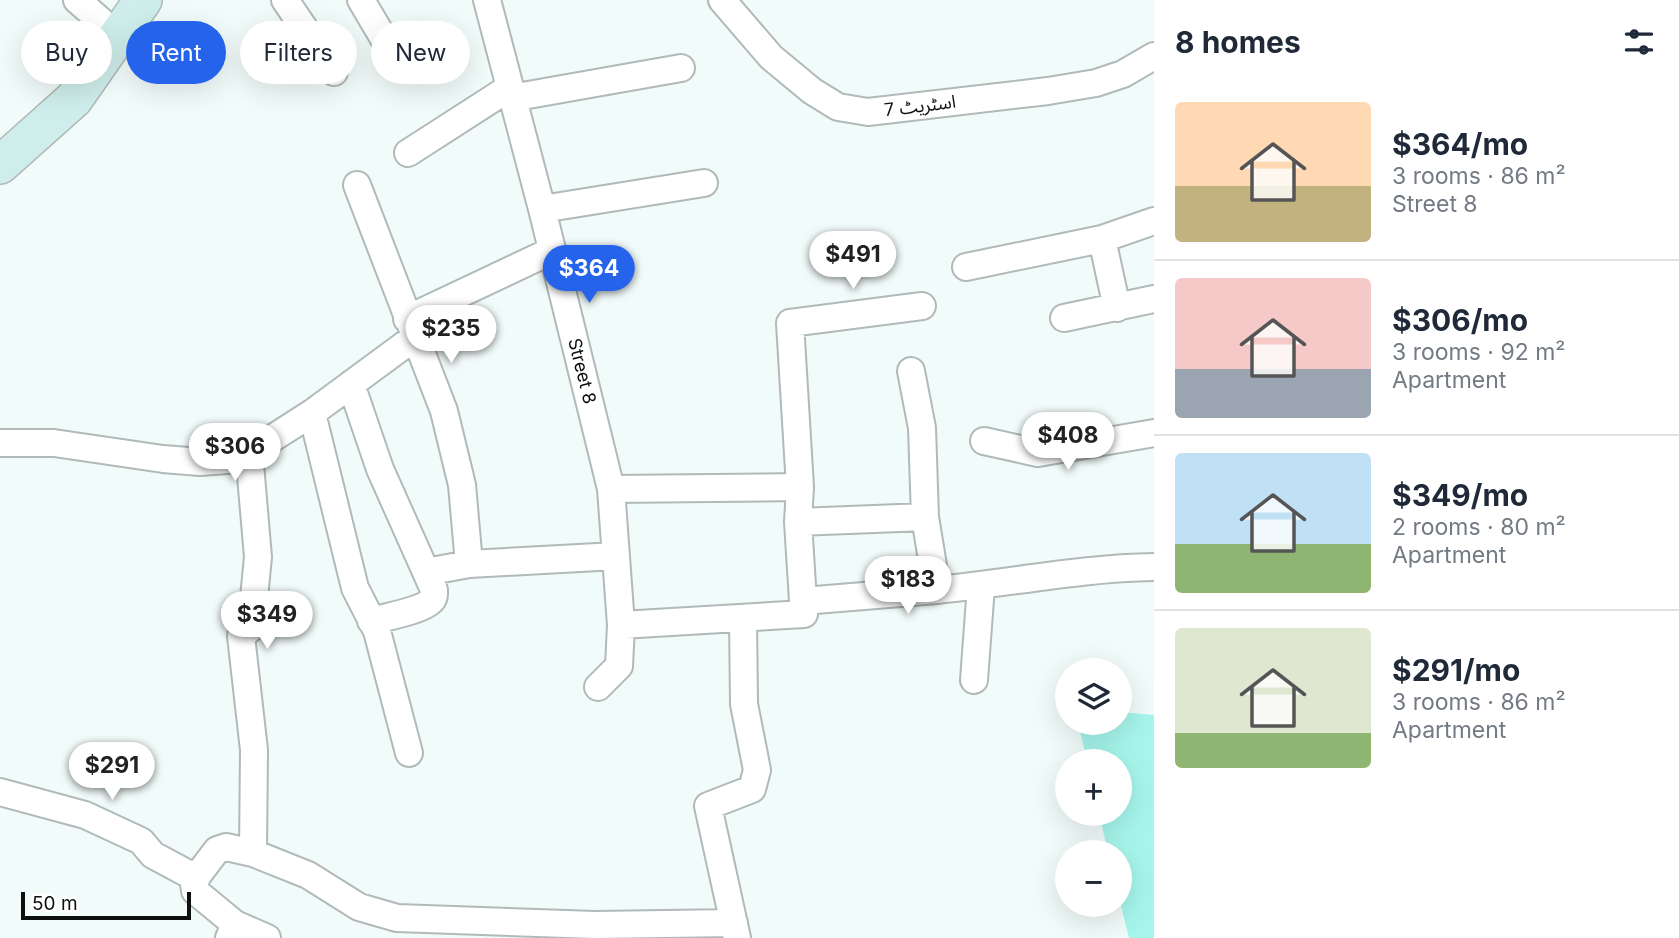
<!DOCTYPE html>
<meta charset="utf-8">
<style>
body{margin:0;font-family:Inter,"Noto Sans Arabic",sans-serif;background:#f2f2f3;color:#1f2937;height:100vh;display:flex;flex-direction:column;font-size:26px;white-space:nowrap}
*{box-sizing:border-box;margin:0}
p{font-size:23px;color:#747a83}
.icon{flex:none;width:38px;height:38px;fill:none;stroke:currentColor;stroke-width:2;stroke-linecap:round;stroke-linejoin:round}
.map{position:relative;flex:1;overflow:hidden}
.drawer{display:flex;flex-direction:column;background:#fff;width:525px}
.drawer>*{flex:none}
.guide{position:absolute;left:21px;top:21px;width:665px;height:63px;display:flex;gap:14px}
.fabs{position:absolute;left:1055px;top:658px;display:grid;gap:14px}
.fabs a{display:grid;place-items:center;width:77px;height:77px;border-radius:50%;background:#fff;box-shadow:0 7px 28px #0002;font-size:35px}
.scale{position:absolute;left:21px;bottom:18px;width:170px;box-sizing:border-box;padding-left:7px;border:4px solid #0c100f;border-top:0;font-size:19px;line-height:24px;white-space:nowrap;color:#0c100f;-webkit-text-stroke:5px #fff;paint-order:stroke}
.price{position:absolute;translate:-50% -60px;padding:0 16px;border-radius:24px;background:#fff;color:#222;font-size:23px;line-height:46px;filter:drop-shadow(0 2px 4px #0008)}
.price::after{content:'';position:absolute;left:50%;top:42px;width:21px;height:16px;margin-left:-10px;background:inherit;clip-path:polygon(0 0,100% 0,50% 100%)}
.price.selected{background:#2563eb;color:#fff}
ul{padding:0;list-style:none}
li{display:flex;align-items:center;gap:21px;height:175px;padding:0 21px}
li+li{border-top:2px solid #e0e1e3}
li span{display:grid;place-items:center;flex:none;width:196px;height:140px;border-radius:7px;color:#555}
li>.icon{margin-inline-start:auto}
span .icon{width:84px;height:84px;fill:#fffc;stroke-width:1}
li b{font-size:30px}
h2{display:flex;justify-content:space-between;align-items:center;height:84px;padding:0 21px;font-size:30px}
.pill{padding:0 24px;border-radius:32px;background:#fff;box-shadow:0 7px 28px #0002;font-size:24px;line-height:63px}
.pill.selected{background:#2563eb;color:#fff}
main{display:flex;flex:1;min-height:0}
.map>svg:first-child{display:block}
.green{fill:#a6f5eb}
.lines{fill:none;stroke-linecap:round;stroke-linejoin:round}
.street-casing{stroke:#b0bab9;stroke-width:30}
.secondary-casing{stroke:#b0bab9;stroke-width:40}
.street{stroke:#fff;stroke-width:26}
.secondary{stroke:#cfeeeb;stroke-width:37}
.labels{text-anchor:middle;stroke-width:5;stroke-linejoin:round;paint-order:stroke}
.street-label{font-size:18px;fill:#0c100f;stroke:#fff}
</style>
<main>
<div class="map">
<svg width="1154" height="938" viewBox="0 0 1154 938">
<rect width="100%" height="100%" fill="#f1fbfa"/>
<path class="green" d="M1120,712l34,3v223h-25l-9,-36v-50h-12l-9,-38h21v-53h-33l-9,-38h42z"/>
<g class="lines">
<defs>
<path id="street" d="M77,0l41,36
M285,0l49,72
M361,0l36,61
M487,0l55,209 69,280 10,136 -2,41 -21,21
M722,0l49,57 41,34 26,16 30,5 180,-21 48,-8 27,-9 31,-18
M511,98l170,-30
M408,153l101,-65
M357,185l87,226 18,74 7,79
M542,209l162,-26
M1102,239l15,69
M966,267l136,-28 52,-18
M1064,318l90,-19
M407,319l144,-68
M351,384l29,85 54,121c0,5 1,7 -3,11 -10,10 -46,16 -60,20
M312,413l43,175 22,43 32,122
M984,441l54,12 116,-20
M0,443h54l109,16 37,3 40,-3 72,-46 103,-76
M249,453l9,104 -7,71 -10,8 13,114 -1,103
M611,489l189,-2
M798,522l127,-5
M426,572l43,-8 147,-8
M937,590c73,-7 144,-22 217,-23
M803,601l-5,-79 2,-35 -10,-164 132,-17
M621,625l183,-11 -1,-13 134,-11 -12,-73 -3,-89 -11,-57
M974,680l7,-94
M0,792l85,23 56,26 12,14 43,23
M235,924l32,14
M229,938l6,-14 -40,-33 -1,-7 4,-9 19,-25 9,-3 27,6 55,22 51,32 38,11 198,7 139,-2
M737,938l-29,-132 44,-17 5,-19 -13,-66 -1,-86"/>
<path id="secondary" d="M0,165l74,-66 69,-99"/>
</defs>
<use href="#street" class="street-casing"/>
<use href="#secondary" class="secondary-casing"/>
<use href="#street" class="street"/>
<use href="#secondary" class="secondary"/>
</g>
<g class="labels">
<g class="street-label">
<text transform="translate(920 106) rotate(-7)" y="6">اسٹریٹ 7</text>
<text transform="translate(582 371) rotate(76)" y="6">Street 8</text>
</g>
</g>
</svg>
<div class="fabs">
<a><svg class="icon" aria-label="layers" viewBox="0 0 24 24"><path d="M12 4l9 5-9 5-9-5zM3 14l9 5 9-5"/></svg></a>
<a>+</a>
<a>−</a>
</div>
<div class="scale">50 m</div>
<b class="price" style="left:853px;top:291px">$491</b>
<b class="price selected" style="left:589px;top:305px">$364</b>
<b class="price" style="left:451px;top:365px">$235</b>
<b class="price" style="left:1068px;top:472px">$408</b>
<b class="price" style="left:235px;top:483px">$306</b>
<b class="price" style="left:908px;top:616px">$183</b>
<b class="price" style="left:267px;top:651px">$349</b>
<b class="price" style="left:112px;top:802px">$291</b>
<div class="guide">
<a class="pill">Buy</a>
<a class="pill selected">Rent</a>
<a class="pill">Filters</a>
<a class="pill">New</a>
</div>
</div>
<section class="drawer">
<h2>8 homes<svg class="icon" aria-label="filters" viewBox="0 0 24 24"><path d="M4 7h16M4 17h16"/><circle cx="9" cy="7" r="2"/><circle cx="15" cy="17" r="2"/></svg></h2>
<ul>
<li><span style="background:linear-gradient(#ffd9b3 60%,#c2b280 0)"><svg class="icon" aria-label="home" viewBox="0 0 24 24"><path d="M3 11l9-7 9 7M6 9v11h12V9"/></svg></span><div><b>$364/mo</b><p>3 rooms · 86 m²</p><p>Street 8</p></div></li>
<li><span style="background:linear-gradient(#f6c9c9 65%,#9aa5b1 0)"><svg class="icon" aria-label="home" viewBox="0 0 24 24"><path d="M3 11l9-7 9 7M6 9v11h12V9"/></svg></span><div><b>$306/mo</b><p>3 rooms · 92 m²</p><p>Apartment</p></div></li>
<li><span style="background:linear-gradient(#bfe0f5 65%,#8fb573 0)"><svg class="icon" aria-label="home" viewBox="0 0 24 24"><path d="M3 11l9-7 9 7M6 9v11h12V9"/></svg></span><div><b>$349/mo</b><p>2 rooms · 80 m²</p><p>Apartment</p></div></li>
<li><span style="background:linear-gradient(#dfe7d0 75%,#8fb573 0)"><svg class="icon" aria-label="home" viewBox="0 0 24 24"><path d="M3 11l9-7 9 7M6 9v11h12V9"/></svg></span><div><b>$291/mo</b><p>3 rooms · 86 m²</p><p>Apartment</p></div></li>
</ul>
</section>
</main>
